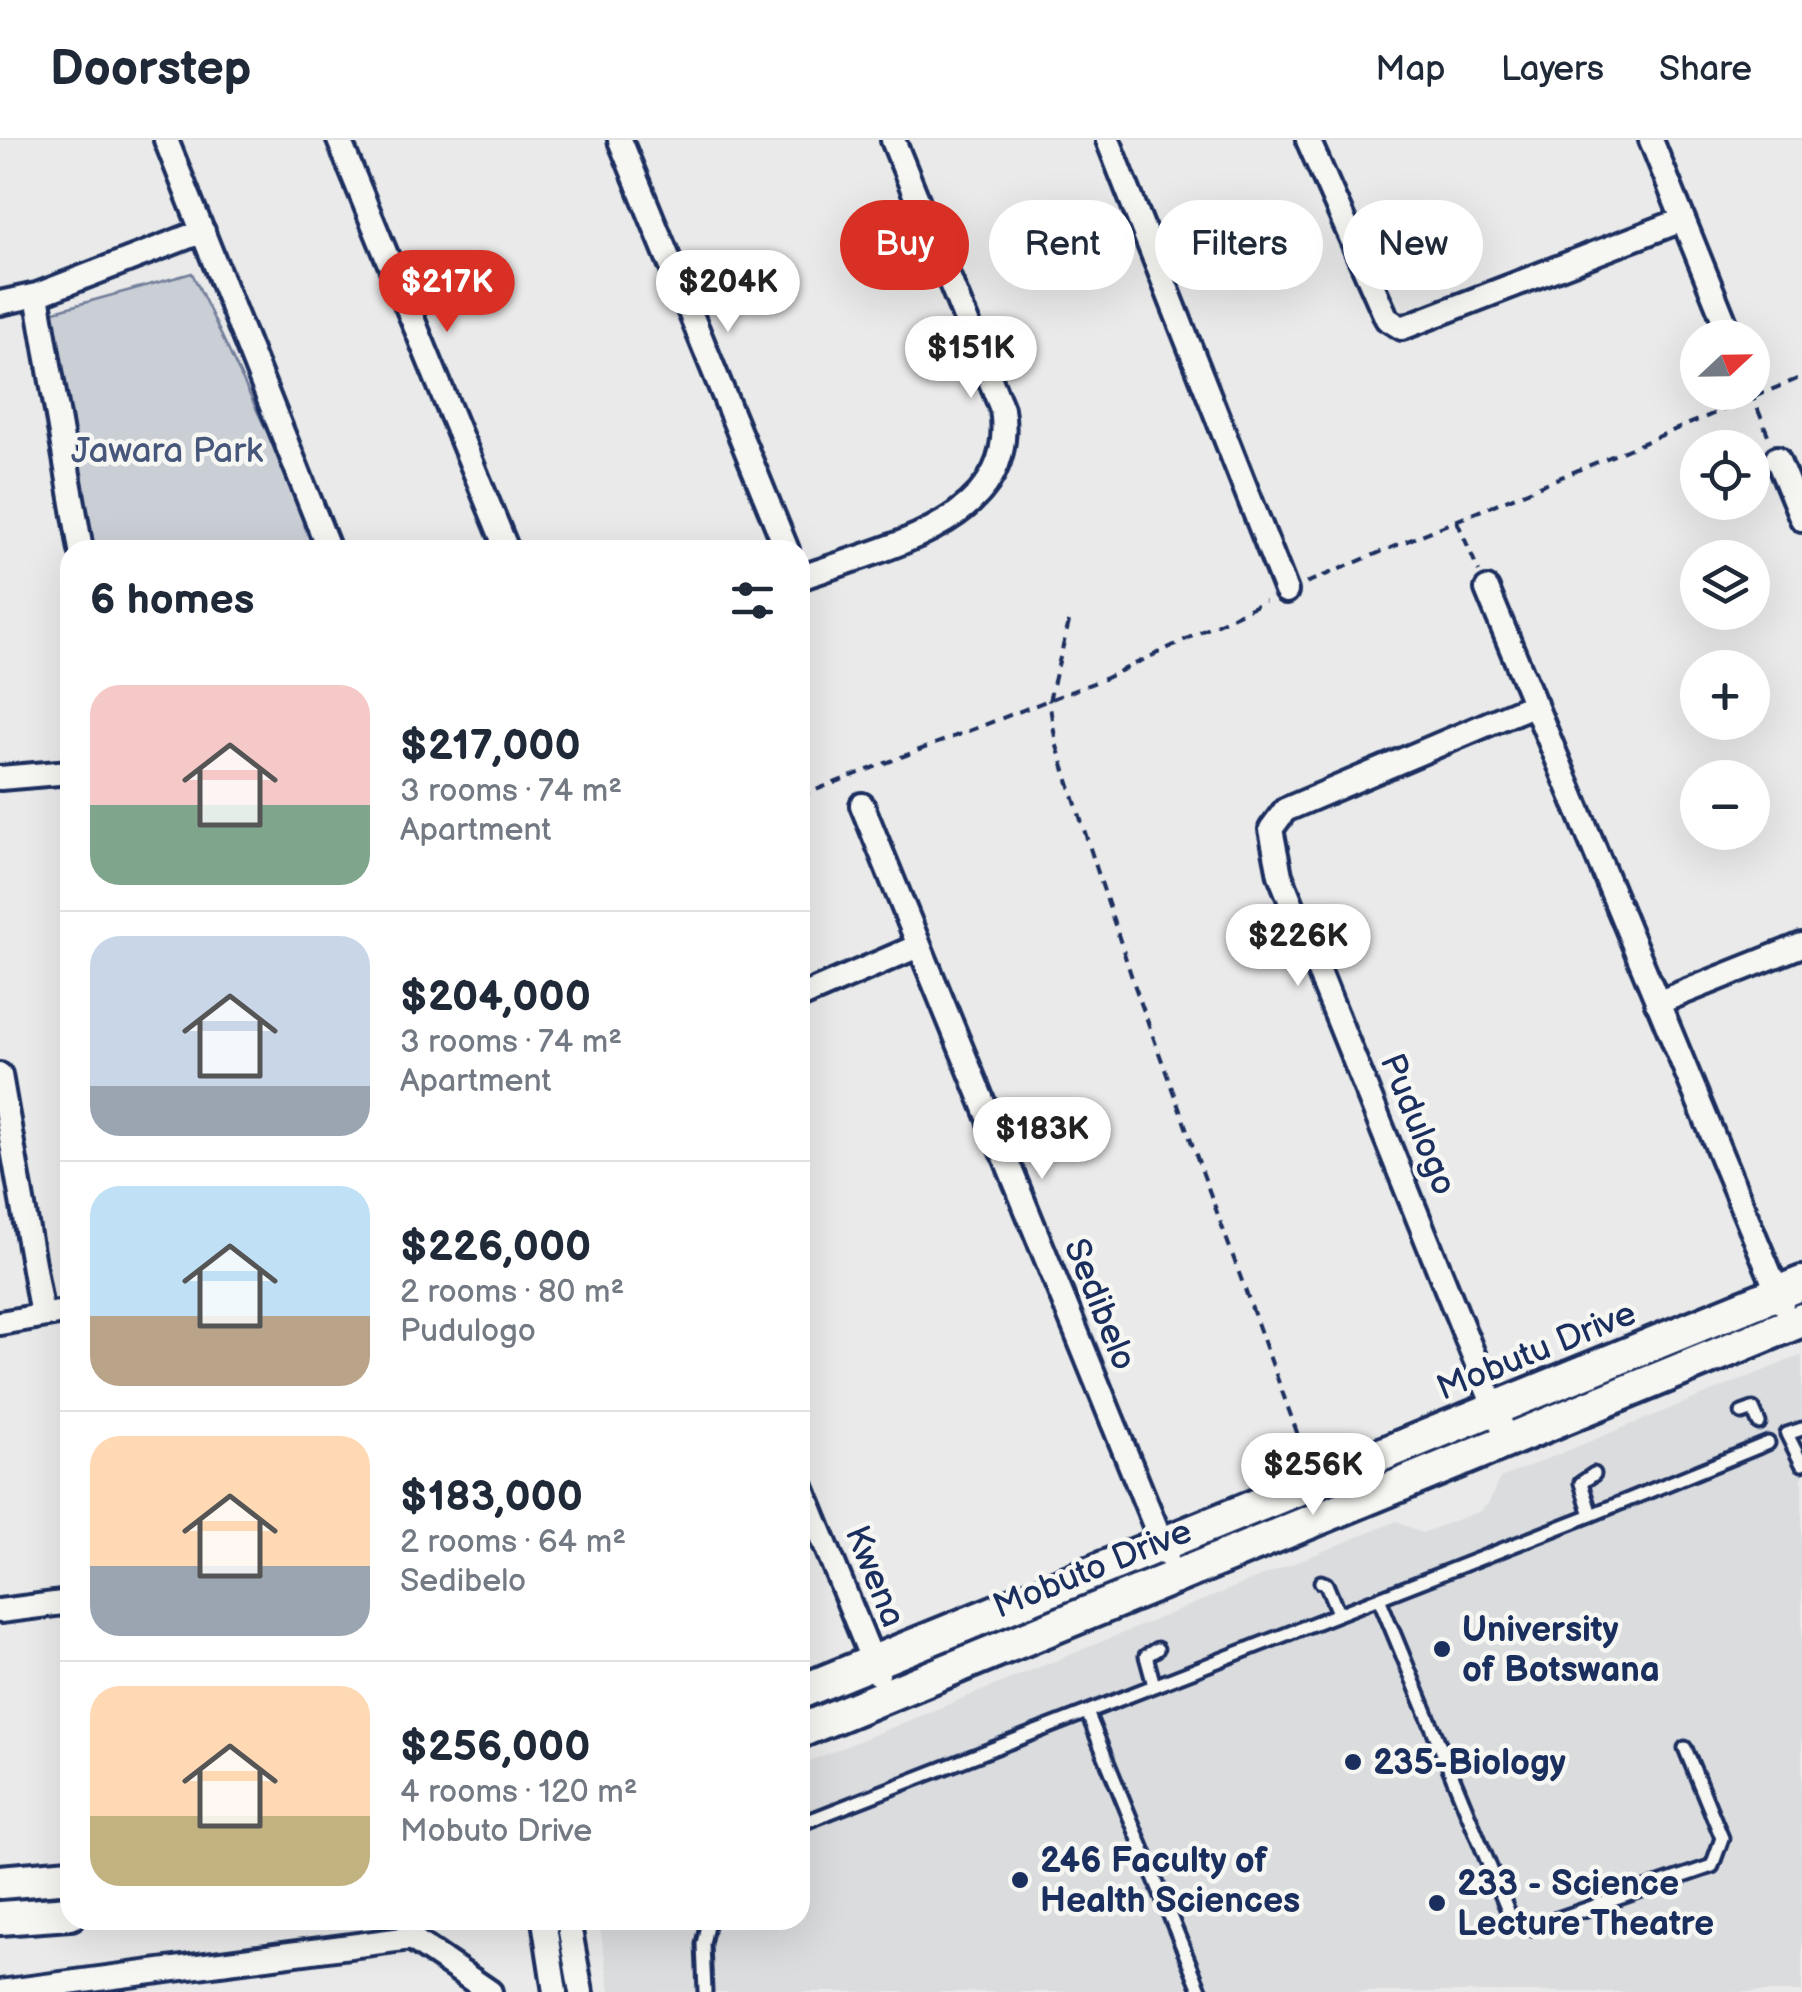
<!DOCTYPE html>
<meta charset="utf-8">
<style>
body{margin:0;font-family:"Balsamiq Sans",sans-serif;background:#f2f2f3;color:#1f2937;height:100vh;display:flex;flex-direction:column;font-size:38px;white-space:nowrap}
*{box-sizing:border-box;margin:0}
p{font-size:32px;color:#747a83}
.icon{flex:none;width:55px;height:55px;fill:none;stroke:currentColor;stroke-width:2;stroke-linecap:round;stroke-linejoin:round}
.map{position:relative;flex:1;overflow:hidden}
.details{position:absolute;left:60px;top:400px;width:750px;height:1390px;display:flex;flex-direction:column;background:#fff;border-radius:30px;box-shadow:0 10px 40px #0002}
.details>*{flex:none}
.top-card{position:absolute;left:840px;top:60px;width:810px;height:90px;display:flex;gap:20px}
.needle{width:65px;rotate:68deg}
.controls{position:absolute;left:1680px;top:180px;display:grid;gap:20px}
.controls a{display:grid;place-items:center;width:90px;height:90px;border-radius:50%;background:#fff;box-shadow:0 10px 40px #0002;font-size:50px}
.price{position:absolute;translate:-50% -85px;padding:0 22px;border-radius:35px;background:#fff;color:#222;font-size:32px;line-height:65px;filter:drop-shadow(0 2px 5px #0008)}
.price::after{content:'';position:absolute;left:50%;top:60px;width:30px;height:22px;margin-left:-15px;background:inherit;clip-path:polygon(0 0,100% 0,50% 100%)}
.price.active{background:#d93025;color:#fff}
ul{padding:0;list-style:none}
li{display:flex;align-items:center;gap:30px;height:250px;padding:0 30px}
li+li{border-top:2px solid #e0e1e3}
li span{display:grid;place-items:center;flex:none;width:280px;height:200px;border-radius:30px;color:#555}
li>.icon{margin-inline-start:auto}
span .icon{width:120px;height:120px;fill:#fffc;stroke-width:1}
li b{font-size:42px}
h2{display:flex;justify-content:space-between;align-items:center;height:120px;padding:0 30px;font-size:42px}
.chip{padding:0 35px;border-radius:45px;background:#fff;box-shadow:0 10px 40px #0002;font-size:35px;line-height:90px}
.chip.active{background:#d93025;color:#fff}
header{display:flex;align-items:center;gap:60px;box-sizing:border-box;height:140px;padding:0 50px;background:#fff;border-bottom:2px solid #e0e1e3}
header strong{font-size:48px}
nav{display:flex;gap:55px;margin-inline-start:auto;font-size:35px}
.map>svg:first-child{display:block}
.built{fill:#dadcde}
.green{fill:#caced5;stroke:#727e9a;stroke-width:2.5}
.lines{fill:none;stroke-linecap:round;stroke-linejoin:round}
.lane-casing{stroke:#1b2f5e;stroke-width:19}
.street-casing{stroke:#1b2f5e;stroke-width:30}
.secondary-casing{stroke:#1b2f5e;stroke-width:40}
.path{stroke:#1b2f5e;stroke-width:4;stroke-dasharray:10 8;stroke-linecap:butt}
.lane{stroke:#f6f6f2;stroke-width:11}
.street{stroke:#f6f6f2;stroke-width:22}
.secondary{stroke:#f6f6f2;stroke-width:32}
.poi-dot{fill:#1b2f5e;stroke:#f6f6f2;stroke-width:4}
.labels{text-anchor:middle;stroke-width:9;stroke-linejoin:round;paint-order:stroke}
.park-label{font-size:35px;fill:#47577c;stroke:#f6f6f2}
.street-label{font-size:35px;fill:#1b2f5e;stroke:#f6f6f2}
.poi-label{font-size:35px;font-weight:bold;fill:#1b2f5e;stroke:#f6f6f2;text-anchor:start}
</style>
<header>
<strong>Doorstep</strong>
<nav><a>Map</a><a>Layers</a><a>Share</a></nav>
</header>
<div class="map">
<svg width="1802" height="1852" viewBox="0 0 1802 1852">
<rect width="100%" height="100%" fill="#e9eae9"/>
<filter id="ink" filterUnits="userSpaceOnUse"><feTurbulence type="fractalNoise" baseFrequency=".01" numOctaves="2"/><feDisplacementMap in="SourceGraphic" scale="20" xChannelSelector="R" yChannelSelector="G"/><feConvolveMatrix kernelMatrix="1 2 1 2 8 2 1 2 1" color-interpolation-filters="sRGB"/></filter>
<g filter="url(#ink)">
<path class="built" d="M1802,1215v637h-1192l-11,-72h201v-155l597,-244 25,12 56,-21 10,-8 12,-26z"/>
<path class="green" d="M192,133l131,277h-240l-39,-236z"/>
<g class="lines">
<defs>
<path id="lane" d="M1742,1273l11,-4 6,14
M1802,1289l-15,5 15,30
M1594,1334l-13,9 10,32 177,-72
M1591,1375l-212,83 134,325 18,5 181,-62 10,-28 -37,-90
M1321,1442l5,2 12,29
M1154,1545l-8,-29 11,-7
M800,1684l287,-112
M705,1852l-2,-48 5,-24
M1201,1852l-114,-280 292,-114"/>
<path id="street" d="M166,0l163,410
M339,0l168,410
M620,0l167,410
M1108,0l178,451
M1308,0l79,179 15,9 280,-108
M1651,0l80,198
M37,155l44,255
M0,163l37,-8 166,-64
M1777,318l25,61
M800,438c83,-31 220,-55 202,-169l-109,-269
M1487,449l295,714
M0,638l70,-6
M862,665l305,750
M800,857l116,-50
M1657,863l145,-58
M0,935l42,240
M0,1183l70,-12
M1508,1301l-228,-566 -9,-46 14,-19 250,-106
M800,1342l78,192
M0,1471l70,-9
M544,1780l11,72
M568,1780l13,72
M0,1852l411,-54 79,54"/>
<path id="secondary" d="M800,1552l1002,-409
M800,1591l1002,-411
M0,1742l70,-6
M0,1778l70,-5"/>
</defs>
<use href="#lane" class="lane-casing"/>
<use href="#street" class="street-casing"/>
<use href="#secondary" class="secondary-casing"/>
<path class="path" d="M1751,252l19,48
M1457,381l22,51
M1306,443l496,-206
M1069,482l-20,79 7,42 78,241 173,476
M800,656l306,-118 159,-77"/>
<use href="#lane" class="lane"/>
<use href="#street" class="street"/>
<use href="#secondary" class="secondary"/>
</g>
</g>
<g class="poi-dot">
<circle cx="1442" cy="1509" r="10"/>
<circle cx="1353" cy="1622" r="10"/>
<circle cx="1020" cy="1740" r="10"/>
<circle cx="1437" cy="1763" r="10"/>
</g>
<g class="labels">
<g class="park-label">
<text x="167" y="322">Jawara Park</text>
</g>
<g class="street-label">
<text transform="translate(1419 984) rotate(68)" y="12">Pudulogo</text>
<text transform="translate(1101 1164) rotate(68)" y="12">Sedibelo</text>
<text transform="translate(1536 1210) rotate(-22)" y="12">Mobutu Drive</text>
<text transform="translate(1092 1428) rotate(-22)" y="12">Mobuto Drive</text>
<text transform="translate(876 1436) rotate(68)" y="12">Kwena</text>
</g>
<g class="poi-label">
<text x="1462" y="1501">University<tspan x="1462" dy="40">of Botswana</tspan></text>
<text x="1373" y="1634">235-Biology</text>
<text x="1040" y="1732">246 Faculty of<tspan x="1040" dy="40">Health Sciences</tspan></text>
<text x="1457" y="1755">233 - Science<tspan x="1457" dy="40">Lecture Theatre</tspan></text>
</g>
</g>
</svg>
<div class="controls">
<a><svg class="needle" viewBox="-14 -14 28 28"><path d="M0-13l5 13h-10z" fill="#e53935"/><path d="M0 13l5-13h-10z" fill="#747a83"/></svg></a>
<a><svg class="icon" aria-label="locate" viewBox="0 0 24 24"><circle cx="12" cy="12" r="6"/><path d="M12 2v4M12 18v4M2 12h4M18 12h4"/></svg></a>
<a><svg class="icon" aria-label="layers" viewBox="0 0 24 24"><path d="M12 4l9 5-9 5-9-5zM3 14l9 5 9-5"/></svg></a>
<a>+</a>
<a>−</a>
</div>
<b class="price active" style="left:447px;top:195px">$217K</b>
<b class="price" style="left:728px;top:195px">$204K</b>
<b class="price" style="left:971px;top:261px">$151K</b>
<b class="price" style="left:1298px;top:849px">$226K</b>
<b class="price" style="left:1042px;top:1042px">$183K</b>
<b class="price" style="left:1313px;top:1378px">$256K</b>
<div class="top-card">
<a class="chip active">Buy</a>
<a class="chip">Rent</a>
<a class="chip">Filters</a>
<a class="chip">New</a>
</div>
<section class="details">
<h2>6 homes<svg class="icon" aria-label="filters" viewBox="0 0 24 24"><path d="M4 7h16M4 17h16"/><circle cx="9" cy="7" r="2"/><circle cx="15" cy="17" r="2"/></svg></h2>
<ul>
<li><span style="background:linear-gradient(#f6c9c9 60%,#7fa58c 0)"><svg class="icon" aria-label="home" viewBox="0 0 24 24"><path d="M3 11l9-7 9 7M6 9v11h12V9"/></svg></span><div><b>$217,000</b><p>3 rooms · 74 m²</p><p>Apartment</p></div></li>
<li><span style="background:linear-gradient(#c9d6e8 75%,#9aa5b1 0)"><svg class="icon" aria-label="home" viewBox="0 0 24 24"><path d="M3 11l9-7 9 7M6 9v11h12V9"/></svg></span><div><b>$204,000</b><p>3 rooms · 74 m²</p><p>Apartment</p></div></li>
<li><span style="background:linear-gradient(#bfe0f5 65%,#b9a48a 0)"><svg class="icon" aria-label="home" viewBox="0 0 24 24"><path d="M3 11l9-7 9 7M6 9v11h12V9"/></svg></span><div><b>$226,000</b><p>2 rooms · 80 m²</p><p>Pudulogo</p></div></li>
<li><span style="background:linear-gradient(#ffd9b3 65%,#9aa5b1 0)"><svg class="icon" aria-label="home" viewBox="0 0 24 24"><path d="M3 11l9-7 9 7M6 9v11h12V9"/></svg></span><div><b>$183,000</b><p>2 rooms · 64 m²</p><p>Sedibelo</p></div></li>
<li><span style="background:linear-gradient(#ffd9b3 65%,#c2b280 0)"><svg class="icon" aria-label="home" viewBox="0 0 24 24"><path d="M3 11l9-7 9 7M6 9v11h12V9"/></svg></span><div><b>$256,000</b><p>4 rooms · 120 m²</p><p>Mobuto Drive</p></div></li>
</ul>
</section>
</div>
